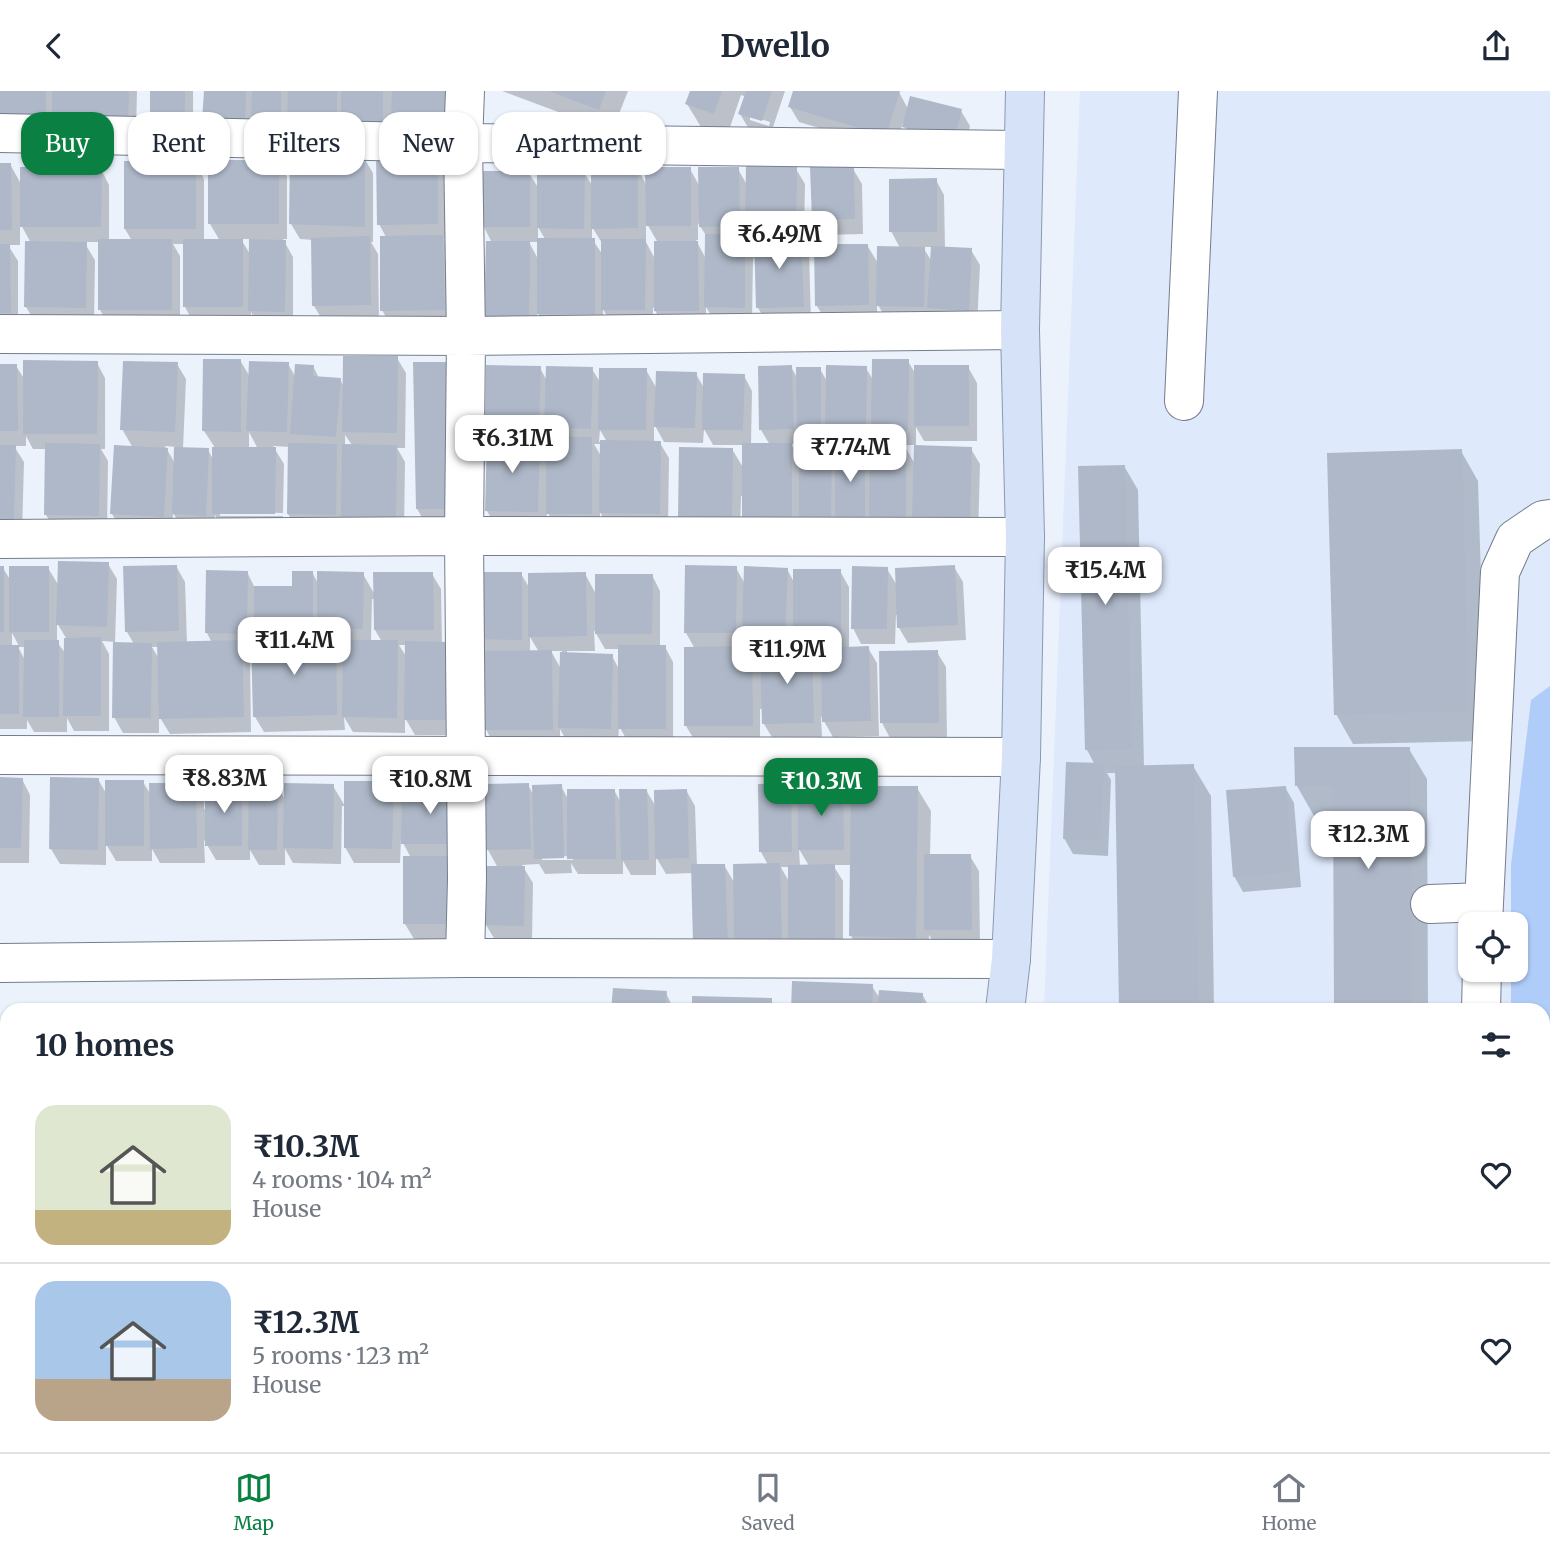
<!DOCTYPE html>
<meta charset="utf-8">
<style>
body{margin:0;font-family:Merriweather,serif;background:#f2f2f3;color:#1f2937;height:100vh;display:flex;flex-direction:column;font-size:26px;white-space:nowrap}
*{box-sizing:border-box;margin:0}
p{font-size:23px;color:#747a83}
.icon{flex:none;width:38px;height:38px;fill:none;stroke:currentColor;stroke-width:2;stroke-linecap:round;stroke-linejoin:round}
.map{position:relative;flex:1;overflow:hidden}
.panel{position:absolute;left:0px;top:912px;width:1550px;height:450px;display:flex;flex-direction:column;background:#fff;border-radius:21px 21px 0 0;box-shadow:0 2px 5px #0004}
.panel>*{flex:none}
.guide{position:absolute;left:21px;top:21px;width:700px;height:63px;display:flex;gap:14px}
.buttons{position:absolute;left:1458px;top:821px;display:grid;gap:14px}
.buttons a{display:grid;place-items:center;width:70px;height:70px;border-radius:14px;background:#fff;box-shadow:0 2px 5px #0004;font-size:35px}
.price{position:absolute;translate:-50% -60px;padding:0 16px;border-radius:14px;background:#fff;color:#222;font-size:23px;line-height:46px;filter:drop-shadow(0 2px 4px #0008)}
.price::after{content:'';position:absolute;left:50%;top:42px;width:21px;height:16px;margin-left:-10px;background:inherit;clip-path:polygon(0 0,100% 0,50% 100%)}
.price.selected{background:#0b8043;color:#fff}
ul{padding:0;list-style:none}
li{display:flex;align-items:center;gap:21px;height:175px;padding:0 35px}
li+li{border-top:2px solid #e0e1e3}
li span{display:grid;place-items:center;flex:none;width:196px;height:140px;border-radius:21px;color:#555}
li>.icon{margin-inline-start:auto}
span .icon{width:84px;height:84px;fill:#fffc;stroke-width:1}
li b{font-size:30px}
h2{display:flex;justify-content:space-between;align-items:center;height:84px;padding:0 35px;font-size:30px}
.chip{padding:0 24px;border-radius:21px;background:#fff;box-shadow:0 2px 5px #0004;font-size:24px;line-height:63px}
.chip.selected{background:#0b8043;color:#fff}
header{display:flex;justify-content:space-between;align-items:center;height:91px;padding:0 35px;background:#fff;font-size:32px;font-weight:700}
.tab-bar{display:flex;justify-content:space-around;align-items:center;height:98px;border-top:2px solid #e0e1e3;background:#fff;font-size:19px;color:#747a83}
.tab-bar a{display:grid;justify-items:center;gap:4px}
.tab-bar .selected{color:#0b8043}
.map>svg:first-child{display:block}
.built{fill:#dee9fc;fill-rule:evenodd}
.green{fill:#b0cdfa}
.shadow{fill:#0003;fill-rule:evenodd}
.building{fill:#aeb8c8}
.lines{fill:none;stroke-linecap:round;stroke-linejoin:round}
.minor-casing{stroke:#747d8c;stroke-width:40}
.major-casing{stroke:#8a99b1;stroke-width:40}
.minor{stroke:#fff;stroke-width:38}
.major{stroke:#d6e2f7;stroke-width:38}
</style>
<header><svg class="icon" aria-label="back" viewBox="0 0 24 24"><path d="M15 5l-7 7 7 7"/></svg>Dwello<svg class="icon" aria-label="share" viewBox="0 0 24 24"><path d="M12 15V3M7 8l5-5 5 5M5 13v7h14v-7"/></svg></header>
<div class="map">
<svg width="1550" height="1361" viewBox="0 0 1550 1361">
<rect width="100%" height="100%" fill="#ecf2fc"/>
<path class="built" d="M1080,0h470v1295h-6v-376h-500zM1470,833h46v45h-46z"/>
<path class="green" d="M1550,595v487l-6,-4v-159h-33v-40l5,-1v-45h-5v-59l20,-165z"/>
<path class="shadow" d="M0,0h137l-1,44 -136,-7z
M152,0h41v47z
M205,0h251l-1,44h-53l-11,-19v21l-138,1z
M502,0h126l-16,41z
M692,0h93l-15,45 -21,-7 -9,-15 6,-17 -5,-2 -14,41 -26,-9 -14,-23zM750,25l20,6 -1,4 -19,-6z
M795,0h100l4,1 9,17 53,2 9,15 -7,29 -50,-13 -10,-19 -9,27 -95,-28 -9,-15z
M437,62l9,16v70h-2l7,13 1,73 -61,1 -9,-16 4,-73 -7,-13z
M364,67l9,15v69h-2l7,12 1,66 -56,1 -9,-15 -1,-66 -13,-1 -9,-15z
M278,70l9,16v62h-4l10,18v69h-34l-8,-14v10h-58l-8,-15v-63h-12l7,12v69h-71l-9,-15 -1,-68h-15l11,18 -1,63 -59,-1 -9,-15 5,-64 -11,-20v22h-12l10,16v67h-18v-163l10,-1 11,20 80,-15 8,16v56h23l-7,-12 70,-66 9,16v62h16l-10,-17zM241,148h10v17z
M637,77l10,18 43,-17 10,18 38,-18 9,16 49,-16 9,15 -1,51h-3l8,15 2,72 -44,1 -9,-15 -2,-50h-3l-1,65 -37,-1 -9,-15v19h-42l-11,-19v18h-41l-9,-16v20h-56l-10,-17v21l-53,-106 45,-54 10,16 45,-17 9,15zM747,129l10,16 -1,20 -8,-14zM646,131l12,21 -3,16 -9,-17zM698,132l9,14 -1,22 -10,-19h2zM538,136l7,12h-7zM592,136l10,16 1,12 -11,-16zM529,151h9v17z
M853,78l9,15 1,50 -41,1 -9,-15z
M936,89l8,15 1,53 26,2 9,15 -3,61 -90,-5 -10,-18v17l-51,1 -9,-15 50,-61 12,20 21,-17 -9,-17zM923,156h10l-1,15z
M397,267l9,15 -1,75h-8l8,14 -1,73 -107,-6 -9,-15 2,-67 -17,-1 11,18 -1,49 -63,-1v4h63v13h-61l-7,-14 -1,16 -31,-2 -10,-16 -1,19 -51,-3 -9,-15 21,-66 -11,-19 55,-65 9,15 -3,70 25,1 6,11v-15l-10,-15 36,-71 10,17 38,-13 8,14 17,-12 6,12 21,1 4,8zM249,341l9,17h-9zM345,344l7,10h-7zM165,355l11,1 -1,17 -3,-6z
M908,270l8,14 52,-8 9,16v58h-53l-8,-14v18h-12l12,21 55,-17 9,15 -2,74h-169l-65,-42h-3l-1,37 -52,-1 -9,-16 53,-67 12,20 -1,-24h-30l-9,-16 -1,14 -39,-1 -10,-18v19h6l9,15 -1,71 -59,-1 -9,-16v17h-43l-10,-18 -1,16 -50,-1 -9,-15 9,-72 -9,-15 53,-56 7,13 45,-12 8,13 46,-12 11,19 39,-15 8,14 40,-12 8,15 -1,54h19l-9,-15 30,-63 7,12 22,-10 8,14 38,-15 7,12zM600,339l7,12h-8zM829,341l7,12 35,1v16l-7,-12h-29l-6,-6zM874,341l10,16h-10zM539,349h9v16zM594,353h7v12zM791,353h10v17z
M97,272l8,15v71h-4l7,12 -1,70 -52,-1 -9,-15 1,-66h-14l-7,-13v10h-12l10,16 -2,73 -22,-1v-168h16l9,14z
M415,273l45,160h-34l-9,-15z
M1461,360l17,30 8,260 -133,3 -17,-30z
M1124,375l14,24 6,277 49,-1 18,30 3,214h-94l-3,-237h-10l4,7 -3,76 -35,-2 -9,-16 31,-73 -8,-15z
M108,473l9,15 -2,65h19l-7,-12 49,-66 9,16 2,61h25l-5,-10 40,-61 8,16h39l18,-16 7,13 44,-11 12,21 57,-21 9,15 1,55 15,91h-42l-10,-17v15l-52,-1 -9,-15 1,13 -81,2 -9,-15 -2,-69h-9l6,9 1,75 -81,2 -11,-18v17h-36l-9,-16 1,-75 -13,-1 7,13v77h-35l-7,-13v14h-33l-7,-12v9h-27v-161h3l8,13 37,-13 11,18zM372,508h3v31l7,12h-11zM57,532l9,15v16l-9,-12zM255,537l7,13h-7zM12,542l7,13h-7zM337,552h8v13zM399,554h8v13zM18,556h7v13zM152,556h6l1,12z
M954,476l9,15 3,58 -58,3 -9,-15v-13h-3l-1,29h-34l-8,-16 34,-59 11,18z
M736,477l9,16 42,-15 8,15 45,-13 9,16v62l19,-1 9,15 2,73 -46,1 -12,-21 1,22 -49,1 -9,-15 -1,-15h-3v32h-65l-9,-15 9,-77 -9,-16zM794,539l11,20h-12zM744,542l9,15h9v20l-11,-20h-7zM809,556h13l1,24z
M521,483l8,13 56,-13 11,20 56,-19 8,16v56h5l8,15v82h-44l-10,-18 -1,18 -50,-1 -8,-14v16h-66l-8,-16 -10,-90zM594,539l11,19h15v22l-8,-15 -45,-2v-3h28zM530,546l9,15h-9zM551,560h11l-1,18z
M937,561l9,15 1,71h-57l-10,-19z
M1409,658l18,30 1,231h-92l-1,-194h-21l-17,-30z
M0,688h22l8,16 -1,68h-29z
M98,688l9,16 36,-13 8,13 44,-11 9,16v9h3l34,-25 9,16 27,-15 8,15 48,-14 12,20h-3l-1,58 -48,-1 -8,-14v16h-26l-9,-15v10h-34l-12,-20 1,23h-45l-8,-14v12h-36l-10,-17v21l-46,-1 -9,-15z
M392,692l12,19 53,-12 3,149h-46l-9,-15 6,-66 -10,-19 -1,24h-46l-9,-16z
M528,694l6,11 27,-10 8,15 45,-11 7,13 25,-13 10,17 30,-17 9,16 2,60 27,-1 11,19 33,-19 -7,-13 29,-67 10,17 42,-15 11,18 64,-17 14,23 -1,45h40l9,15 1,74h-45l-6,-10 -1,25 -64,-1 -13,-23 1,-71h-19l10,16v73h-44l-10,-16 1,19h-55l-42,-84 -27,1 -10,-17v18h-25l-8,-14v13h-45l-7,-11 1,10 -27,1 -6,-10 -17,1 11,18 -1,58 -37,-1 -9,-15 12,-57 -10,-18zM799,758l10,17h-9zM573,765v4h-31v-3zM781,776h9v16l-7,-12z
M1285,696l9,16 7,84 -58,5 -9,-16z
M872,895l8,13 42,-5 9,16h-139z
M666,902l8,17h-61z
M1544,1177h6v86h-6z
M434,1354h45l3,5v-5h87l2,7h-137z
M577,1354h53l-1,7h-52z
M722,1354h47v7h-47z
M774,1354h111v7h-111z
M1018,1354h212l-1,7h-90l-2,-4 -2,4h-115z
M1275,1354h152l3,7h-156z"/>
<path class="building" d="M0,0h46v23h-46z
M52,0h77l-1,29 -76,-1z
M150,0h35v32h-35z
M204,0h42l-1,32 -43,-2z
M252,0h29v29h-30z
M288,0h49v32h-50z
M341,0h42v31l-42,-1z
M392,0h56l-1,29h-56z
M549,0h57l-7,19z
M690,0h32l-8,23 -29,-10z
M746,0h26l-10,30 -24,-7z
M793,0h107l-14,45 -98,-29z
M910,5l52,13 -8,31 -52,-13z
M376,61h62v72l-61,1z
M290,62l75,3v71l-76,-3z
M208,69h71v64h-71z
M124,70h72v68h-72z
M0,72h11l1,67h-12z
M638,75v62l-47,1v-62z
M746,75l51,1 -1,53 -51,-1z
M20,76h82l-1,60h-81z
M645,76h46v59h-45z
M698,76h41l1,59 -41,1z
M810,76h44l1,52 -43,1z
M537,78l48,1 -1,59 -47,-1z
M483,80h47v56h-47z
M937,87v54h-48v-53z
M801,142l3,74 -48,1 -2,-73z
M705,143h40v74l-41,-1z
M443,144l2,75 -65,1v-75z
M370,145l1,69 -59,1 -1,-68z
M537,147h58v76h-58z
M98,148h74v71h-74z
M183,148h60v68h-60z
M249,148l37,1 -1,72 -37,-1z
M601,148h45l-1,71h-44z
M25,150l62,1 -1,66 -62,-1z
M486,150h44l-1,77h-45z
M654,150h44l1,70h-45z
M0,153h10l1,69h-11z
M814,153h54l1,61 -54,1z
M877,155l48,1 -1,60 -48,-1z
M931,155l41,2 -3,63 -42,-3z
M343,265h55l-1,77 -55,-1z
M203,268h38v73l-39,-1z
M872,268h37l-1,71h-37z
M23,269l75,1 -1,73h-74z
M123,270l55,1 -3,70 -55,-2z
M249,270l40,1 -2,70 -41,-1z
M413,271h37l3,147h-37z
M0,273h17l1,67h-18z
M295,273l19,1 -1,11 28,2 -5,59 -46,-3z
M486,274l55,1 -2,59 -54,-1z
M792,274l2,64 -35,1 -1,-64z
M826,274l41,1 -1,64 -41,-1z
M914,274h55v61h-55z
M546,275l47,1 -2,62 -47,-2z
M796,276h25v63h-24z
M599,277h48l-1,62h-48z
M656,280l41,1 -2,56 -41,-1z
M703,282l42,1 -2,56h-41z
M487,346l53,2 -2,73 -53,-1z
M546,346h46v77h-46z
M600,349l61,1 -1,73 -61,-1z
M799,350h33l-1,82h-32z
M45,352l55,1 -1,72 -55,-1z
M288,352l49,1 -1,71 -49,-1z
M742,352h50v77h-50z
M342,353l55,1 -1,75 -55,-1z
M0,354h16l-2,75h-14z
M114,354l54,3 -4,69 -54,-3z
M914,354l58,2 -2,76 -58,-2z
M174,356l35,1 -3,68 -34,-2z
M212,356h64l-1,67h-63z
M679,356l54,1 -1,70 -54,-1z
M835,356h30v75h-30z
M870,356h36v76h-37z
M1462,358l7,262 -135,4 -7,-262z
M1125,374l7,284 -47,1 -7,-284z
M58,470l51,1 -2,65 -51,-2z
M177,474l2,66 -54,1 -2,-66z
M685,474l52,1 -1,67h-52z
M955,474l3,60 -61,3 -2,-60z
M0,475h4v66h-4z
M9,475h40v66h-40z
M744,475l44,2 -3,66 -43,-1z
M852,475l36,1 -1,62h-36z
M793,478h48v63h-48z
M206,479l42,1 -1,63 -42,-1z
M292,480h21v59h-59v-44h38z
M317,480l47,1 -1,57 -46,-1z
M373,481h60l1,58h-60z
M475,481h47v68l-48,-1z
M586,481l1,64 -59,1v-64z
M595,483h58l-1,60h-57z
M101,546v79h-38l1,-78z
M336,546l1,78 -84,2 -2,-78z
M24,549h35v77h-36z
M242,549l2,77 -85,2 -2,-77z
M343,549h55l-1,78 -55,-1z
M405,550l45,1 -1,78h-45z
M113,551l39,1 -1,75h-39z
M0,554h19v69h-19z
M618,554h48v84h-48z
M752,555l1,80h-69v-79z
M869,555l2,75 -49,1 -1,-74z
M812,557l2,75 -52,1 -2,-75z
M552,559l1,80h-69l-1,-79z
M938,559l1,73h-59l-1,-72z
M560,561l53,2 -2,75 -53,-1z
M1294,656h116l2,263h-78l-1,-224h-38z
M1066,671l38,1 -4,78 -37,-2z
M1194,673l4,246h-79l-4,-244z
M0,686l23,1 -2,70h-21z
M50,686l49,1 -1,72 -49,-1z
M105,689h39v66h-39z
M344,690h50l-2,68 -48,-1z
M149,692h47l1,65 -47,1z
M205,692h37v63h-37z
M249,692h29l-1,67h-29z
M284,692l50,1 -1,65 -50,-1z
M529,692l2,66 -45,1 -2,-66z
M791,692l1,69h-33l-1,-68z
M562,693l2,74 -30,1 -2,-74z
M843,694l1,65h-46v-64z
M851,695h67l-2,152 -67,-2z
M1286,695l7,86 -60,5 -7,-87z
M402,696l56,1v56h-57z
M567,698h48l1,70h-49z
M619,698h28l2,71h-28z
M687,698l2,69 -34,1 -1,-69z
M924,763h47l1,76h-48z
M403,765h49v68h-49z
M780,772l2,79 -48,1 -1,-79z
M691,773h34l3,78 -35,2z
M835,773v75h-47v-74z
M485,775h40l-1,60 -40,-1z
M792,890l81,3 -1,26h-81z
M613,897l54,3 -2,19h-54z
M879,899l44,3 -1,17h-45z
M692,905l80,2v12h-80z
M1544,1175h6v65h-6z
M1544,1348l6,1v12h-58l1,-7h51z
M432,1354h44v7h-44z
M480,1354h36v7h-36z
M522,1354h41l-1,7h-40z
M575,1354h46v7h-46z
M720,1354h41v7h-41z
M772,1354h38v7h-38z
M816,1354h62l1,7h-62z
M1016,1354h109l-2,7h-92l-15,-4z
M1152,1354h66l-1,7h-43z
M1273,1354h73l-1,7h-73z
M1351,1354h72l-2,7h-71z"/>
<g class="lines">
<defs>
<path id="minor" d="M0,42l463,10 560,7
M0,243l466,2 554,-6
M1184,310l14,-310
M0,448l464,-3 561,1
M0,664l1021,2
M1430,813l54,-2
M1483,833l17,-352 15,-33 28,-19 7,-1
M465,867l2,-79 -3,-343 2,-200 -3,-193 2,-52
M0,872l465,-5 546,1
M1481,919l1,-41
M1544,1140l6,1
M0,1230h7
M1544,1335h6
M412,1361l1,-7
M1237,1361l1,-7
M1462,1361l2,-7"/>
<path id="major" d="M1005,919l6,-51 10,-202 4,-220 -5,-207 5,-239
M938,1361l2,-7"/>
</defs>
<use href="#minor" class="minor-casing"/>
<use href="#major" class="major-casing"/>
<use href="#minor" class="minor"/>
<use href="#major" class="major"/>
</g>
</svg>
<div class="buttons">
<a><svg class="icon" aria-label="locate" viewBox="0 0 24 24"><circle cx="12" cy="12" r="6"/><path d="M12 2v4M12 18v4M2 12h4M18 12h4"/></svg></a>
</div>
<b class="price" style="left:779px;top:180px">₹6.49M</b>
<b class="price" style="left:512px;top:384px">₹6.31M</b>
<b class="price" style="left:850px;top:393px">₹7.74M</b>
<b class="price" style="left:1105px;top:516px">₹15.4M</b>
<b class="price" style="left:294px;top:586px">₹11.4M</b>
<b class="price" style="left:787px;top:595px">₹11.9M</b>
<b class="price" style="left:224px;top:724px">₹8.83M</b>
<b class="price" style="left:430px;top:725px">₹10.8M</b>
<b class="price selected" style="left:821px;top:727px">₹10.3M</b>
<b class="price" style="left:1368px;top:780px">₹12.3M</b>
<div class="guide">
<a class="chip selected">Buy</a>
<a class="chip">Rent</a>
<a class="chip">Filters</a>
<a class="chip">New</a>
<a class="chip">Apartment</a>
</div>
<section class="panel">
<h2>10 homes<svg class="icon" aria-label="filters" viewBox="0 0 24 24"><path d="M4 7h16M4 17h16"/><circle cx="9" cy="7" r="2"/><circle cx="15" cy="17" r="2"/></svg></h2>
<ul>
<li><span style="background:linear-gradient(#dfe7d0 75%,#c2b280 0)"><svg class="icon" aria-label="home" viewBox="0 0 24 24"><path d="M3 11l9-7 9 7M6 9v11h12V9"/></svg></span><div><b>₹10.3M</b><p>4 rooms · 104 m²</p><p>House</p></div><svg class="icon" aria-label="heart" viewBox="0 0 24 24"><path d="M12 20l-8-8c-3-5 5-10 8-4 3-6 11-1 8 4z"/></svg></li>
<li><span style="background:linear-gradient(#a9c7e8 70%,#b9a48a 0)"><svg class="icon" aria-label="home" viewBox="0 0 24 24"><path d="M3 11l9-7 9 7M6 9v11h12V9"/></svg></span><div><b>₹12.3M</b><p>5 rooms · 123 m²</p><p>House</p></div><svg class="icon" aria-label="heart" viewBox="0 0 24 24"><path d="M12 20l-8-8c-3-5 5-10 8-4 3-6 11-1 8 4z"/></svg></li>
</ul>
</section>
</div>
<nav class="tab-bar">
<a class="selected"><svg class="icon" aria-label="map" viewBox="0 0 24 24"><path d="M3 6l6-2 6 2 6-2v14l-6 2-6-2-6 2zM9 4v14M15 6v14"/></svg>Map</a>
<a><svg class="icon" aria-label="saved" viewBox="0 0 24 24"><path d="M7 4h10v16l-5-4-5 4z"/></svg>Saved</a>
<a><svg class="icon" aria-label="home" viewBox="0 0 24 24"><path d="M3 11l9-7 9 7M6 9v11h12V9"/></svg>Home</a>
</nav>
